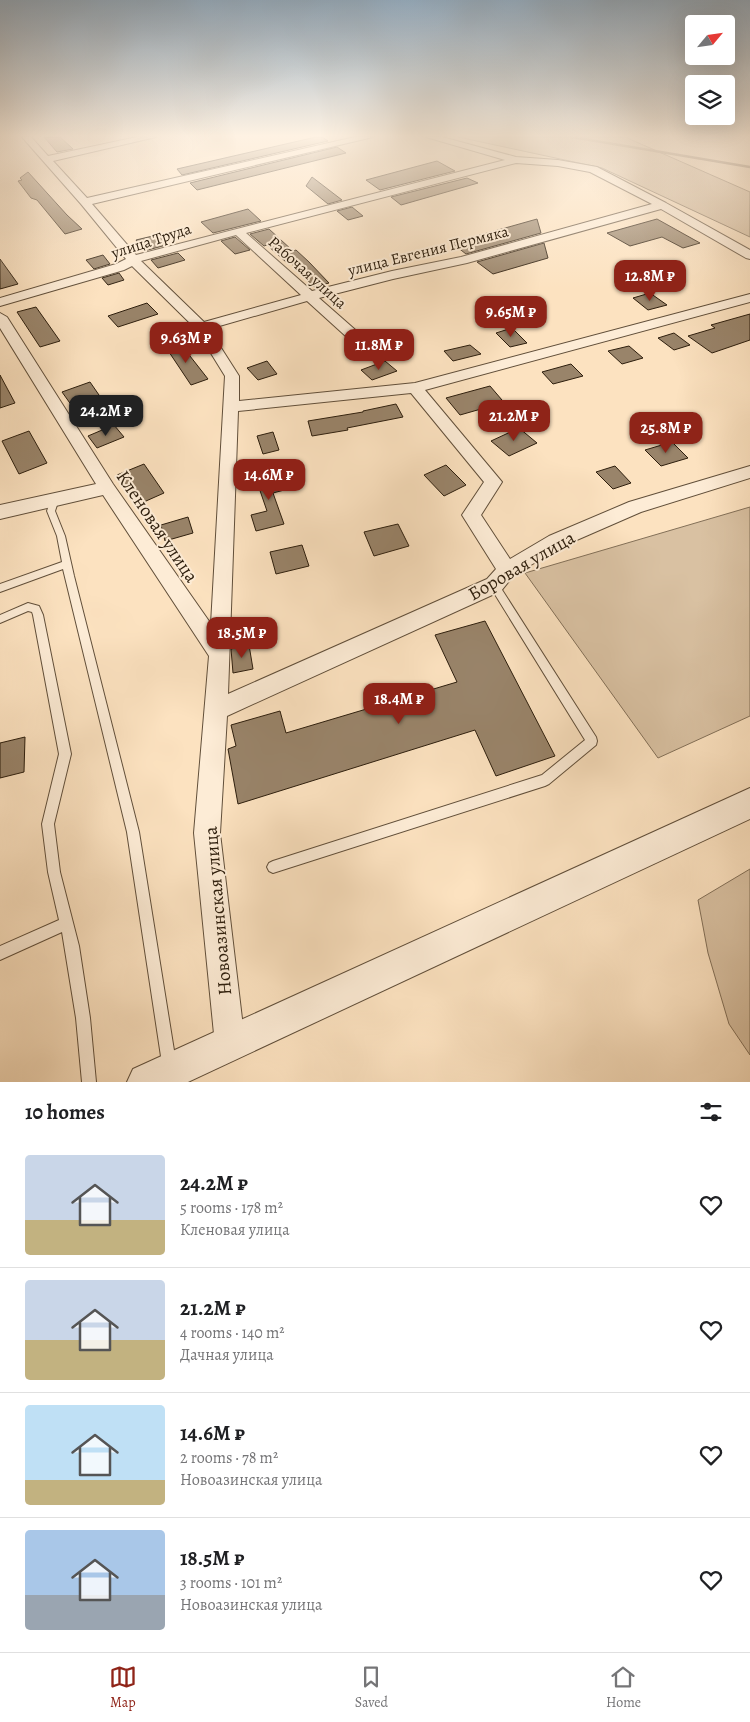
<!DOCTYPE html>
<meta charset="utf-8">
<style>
body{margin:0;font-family:Alegreya,serif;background:#f2f2f2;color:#202124;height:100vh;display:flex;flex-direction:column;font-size:19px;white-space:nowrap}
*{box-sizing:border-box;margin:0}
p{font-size:16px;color:#757577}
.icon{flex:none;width:28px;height:28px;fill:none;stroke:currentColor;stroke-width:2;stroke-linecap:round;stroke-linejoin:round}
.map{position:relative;height:1082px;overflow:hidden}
.side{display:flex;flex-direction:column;background:#fff;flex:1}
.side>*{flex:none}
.needle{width:32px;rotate:61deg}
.buttons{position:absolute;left:685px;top:15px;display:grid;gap:10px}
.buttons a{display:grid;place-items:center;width:50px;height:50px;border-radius:5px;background:#fff;box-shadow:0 5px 20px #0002;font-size:25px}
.price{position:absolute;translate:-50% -42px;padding:0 11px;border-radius:10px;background:#8f2418;color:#fff;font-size:16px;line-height:32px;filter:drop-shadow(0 1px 2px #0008)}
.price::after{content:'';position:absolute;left:50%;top:30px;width:15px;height:11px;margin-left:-8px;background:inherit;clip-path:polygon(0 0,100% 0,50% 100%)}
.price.selected{background:#222;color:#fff}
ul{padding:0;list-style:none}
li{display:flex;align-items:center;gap:15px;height:125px;padding:0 25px}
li+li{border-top:1px solid #e0e0e0}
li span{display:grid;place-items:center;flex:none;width:140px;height:100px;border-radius:5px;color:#555}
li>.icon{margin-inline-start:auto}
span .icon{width:60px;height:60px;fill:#fffc;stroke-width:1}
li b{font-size:21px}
h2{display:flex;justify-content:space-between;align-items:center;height:60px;padding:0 25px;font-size:21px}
.dock{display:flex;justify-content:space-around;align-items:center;height:70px;border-top:1px solid #e0e0e0;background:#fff;font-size:14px;color:#757577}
.dock a{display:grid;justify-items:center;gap:2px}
.dock .selected{color:#8f2418}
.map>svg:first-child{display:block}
.green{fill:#d9c1a2;stroke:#837058}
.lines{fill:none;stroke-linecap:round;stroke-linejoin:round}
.stream{stroke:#7f6b54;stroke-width:2.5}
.building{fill:#99846a;stroke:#2d1e0d}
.service-casing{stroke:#614f3a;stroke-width:2}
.minor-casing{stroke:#614f3a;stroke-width:2}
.tertiary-casing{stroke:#614f3a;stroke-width:2}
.service{fill:#fdecd6;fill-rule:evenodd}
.minor{fill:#fdecd6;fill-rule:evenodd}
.tertiary{fill:#fdecd6;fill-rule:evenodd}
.labels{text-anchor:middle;stroke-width:4;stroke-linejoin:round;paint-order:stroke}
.far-street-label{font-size:16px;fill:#2d1e0d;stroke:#fdecd6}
.street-label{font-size:19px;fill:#2d1e0d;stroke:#fdecd6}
</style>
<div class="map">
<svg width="750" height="1082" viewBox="0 0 750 1082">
<rect width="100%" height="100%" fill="#fce2c0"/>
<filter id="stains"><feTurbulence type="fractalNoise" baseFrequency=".004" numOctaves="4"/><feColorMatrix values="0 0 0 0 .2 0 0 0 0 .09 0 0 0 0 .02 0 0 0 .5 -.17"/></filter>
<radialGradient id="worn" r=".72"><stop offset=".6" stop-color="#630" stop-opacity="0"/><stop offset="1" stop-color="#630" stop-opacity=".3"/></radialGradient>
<path class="green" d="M458,137h167l125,55v45l-148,-69z
M750,507v209l-92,42 -133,-185z
M750,869v186l-21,-31 -21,-71 -10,-53z"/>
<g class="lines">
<path class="stream" d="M572,137l178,30"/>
</g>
<path class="building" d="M44,137h16l13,12 -16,3z
M316,137h6l6,4 -146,34 -5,-6z
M337,147l9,6 -149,37 -7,-7z
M437,161l18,10 -75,19 -14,-10z
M28,172l39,43 15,14 -17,5 -28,-34 -6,-2 -13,-17 4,-1 -2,-2z
M312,177l30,23 -14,4 -22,-18z
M467,178l11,5 -77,22 -10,-8z
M352,207l11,9 -15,4 -11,-9z
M248,209l13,12 -48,12 -12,-11z
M537,219l4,14 -75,21 -14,-11z
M657,219l43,24 -17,5 -21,-11 -32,9 -23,-13z
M269,229l24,22 3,-1 13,12 20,21 -15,4 -25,-26 -3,1 -19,-17 -3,1 -14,-12z
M161,234l9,10 -26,7 -8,-11z
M235,237l15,13 -15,4 -14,-13z
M544,243l4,15 -55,16 -16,-12z
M178,253l7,7 -27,8 -7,-8z
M103,255l7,9 -16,5 -8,-9z
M0,259l18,25 -18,5z
M119,273l5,7 -16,5 -6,-7z
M650,293l17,12 -19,5 -15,-12z
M147,303l11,11 -40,13 -10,-11z
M36,307l24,34 -20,6 -23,-35z
M750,314v26l-38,13 -24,-17 27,-8 -4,-3z
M512,328l15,15 -17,4 -14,-14z
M387,330l11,9 -16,7 -12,-10z
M674,333l16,12 -16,5 -16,-12z
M179,342l29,37 -17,6 -26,-39z
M470,345l11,9 -28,7 -9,-10z
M629,346l14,12 -21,6 -14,-13z
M267,361l10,13 -19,6 -11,-12z
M385,361l12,10 -25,9 -11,-10z
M571,364l12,12 -30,8 -11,-12z
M0,375l15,28 -15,5z
M90,382l9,13 -27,11 -10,-14z
M490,386l12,14 -16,4 2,3 -28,8 -14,-17z
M396,404l7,13 -56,11 1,2 -36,6 -4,-15 55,-9v-1z
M114,425l10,12 -27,11 -9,-12z
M519,428l18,15 -28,13 -18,-15z
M29,431l18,32 -28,11 -17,-33z
M273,432l6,18 -16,4 -6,-18z
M672,442l16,16 -27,8 -16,-16z
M144,464l20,29 -27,12 -20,-30z
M446,465l20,20 -22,11 -20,-21z
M615,466l16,17 -18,6 -17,-17z
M266,472l1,5 15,-4 6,16 -15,4 11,31 -28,7 -5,-16 16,-4 -12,-35z
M188,517l5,16 -28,8 -4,-16z
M398,524l11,22 -35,10 -10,-24z
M302,545l7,21 -33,8 -6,-22z
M485,621l70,135 -59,20 -21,-46 -237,74 -10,-55 8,-3 -5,-21 49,-14 6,22 171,-51 -22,-47z
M249,645l4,24 -20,4 -2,-24z
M25,737l-1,35 -24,6v-35z"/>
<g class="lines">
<defs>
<path id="service" d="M55,496l4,3 -4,12 10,25 9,40 65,256 37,231 -2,5 -5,2 -5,-2 -2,-5 -35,-231 -64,-263 -63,23v-8l62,-22 -5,-26 -10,-25 4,-12z
M494,581l3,1 99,155 1,4 -1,4 -47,39 -4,2 -272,87 -4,-2 -2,-4 2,-4 4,-2 269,-86 43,-35 -94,-152 -2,-3 2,-3z
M28,603l11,3 4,9 28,139 -17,70 6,48 19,74 11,72 6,64h-14l-6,-64 -14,-86 -62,28v-14l59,-26 -11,-48 -6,-48 17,-70 -26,-139 -1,-3 -4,-1 -28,12v-8z"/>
<path id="minor" d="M22,137h9l17,19 89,-19h19l-103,24 34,37 268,-61h18l-281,67 44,51 369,-95 -79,-23h16l74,20 42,3 39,7 69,36 84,47v9l-4,-1 -85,-49 -194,54 -74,16 -74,19 41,36 2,3 -2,3h-10l-43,-39 -98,28 30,47v25l176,-18 335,-89v8l-325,88 77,92 -21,33 29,44 39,-23 80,-34 121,-36v12l-109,34 -78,34 -49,29 -13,16 -274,125 -7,117 25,211 -4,11 -11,4 -11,-4 -4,-11 -21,-211 15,-177 -106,-161 -103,24v-14l96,-21 -96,-156v-15l7,4 106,167 98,140 14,-248 -29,-47 -64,-63 -8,4 -124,36v-8l116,-34 10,-5 -45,-55zM516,163l42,3 32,6 62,32 -191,53 -69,14 -80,20 -66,-58zM236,235l65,60 -97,27 -63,-61zM411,393l73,89 -22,33 34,54 -9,10 -259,115 10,-283z"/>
<path id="tertiary" d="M750,788v31l-562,263h-61l6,-13z"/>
</defs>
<use href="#service" class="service-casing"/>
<use href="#minor" class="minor-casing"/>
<use href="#tertiary" class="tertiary-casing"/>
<use href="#service" class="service"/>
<use href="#minor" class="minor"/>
<use href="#tertiary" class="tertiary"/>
</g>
<linearGradient id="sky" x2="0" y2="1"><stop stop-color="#94acc0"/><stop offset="0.47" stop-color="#fef2e3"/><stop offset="1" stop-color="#fef2e3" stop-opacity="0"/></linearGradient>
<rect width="750" height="289" fill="url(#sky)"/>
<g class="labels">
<g class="far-street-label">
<text transform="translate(151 240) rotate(-18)" y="6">улица Труда</text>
<text transform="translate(428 250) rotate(-14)" y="6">улица Евгения Пермяка</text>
<text transform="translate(308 272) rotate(42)" y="6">Рабочая улица</text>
</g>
<g class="street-label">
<text transform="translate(158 526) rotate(56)" y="7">Кленовая улица</text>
<text transform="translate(521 565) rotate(-30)" y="7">Боровая улица</text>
<text transform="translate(217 911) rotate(-95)" y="7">Новоазинская улица</text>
</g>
</g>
<rect width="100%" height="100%" filter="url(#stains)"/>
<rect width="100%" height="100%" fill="url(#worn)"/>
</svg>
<div class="buttons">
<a><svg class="needle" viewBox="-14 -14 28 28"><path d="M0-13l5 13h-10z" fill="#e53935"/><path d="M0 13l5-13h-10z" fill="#757577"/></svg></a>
<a><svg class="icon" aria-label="layers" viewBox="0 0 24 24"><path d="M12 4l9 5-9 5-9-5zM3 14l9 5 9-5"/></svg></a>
</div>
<b class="price" style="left:650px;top:302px">12.8M ₽</b>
<b class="price" style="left:511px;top:338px">9.65M ₽</b>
<b class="price" style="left:186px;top:364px">9.63M ₽</b>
<b class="price" style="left:379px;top:371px">11.8M ₽</b>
<b class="price selected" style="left:106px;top:437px">24.2M ₽</b>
<b class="price" style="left:514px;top:442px">21.2M ₽</b>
<b class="price" style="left:666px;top:454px">25.8M ₽</b>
<b class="price" style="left:269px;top:501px">14.6M ₽</b>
<b class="price" style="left:242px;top:659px">18.5M ₽</b>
<b class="price" style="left:399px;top:725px">18.4M ₽</b>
</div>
<section class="side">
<h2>10 homes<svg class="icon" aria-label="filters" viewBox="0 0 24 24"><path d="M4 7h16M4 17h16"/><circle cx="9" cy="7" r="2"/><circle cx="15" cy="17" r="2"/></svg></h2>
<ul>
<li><span style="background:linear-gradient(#c9d6e8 65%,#c2b280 0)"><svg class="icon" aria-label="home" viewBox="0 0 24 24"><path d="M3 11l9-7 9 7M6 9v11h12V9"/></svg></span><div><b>24.2M ₽</b><p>5 rooms · 178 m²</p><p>Кленовая улица</p></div><svg class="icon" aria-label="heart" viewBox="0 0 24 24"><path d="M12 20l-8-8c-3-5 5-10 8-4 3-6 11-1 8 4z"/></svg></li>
<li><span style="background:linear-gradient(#c9d6e8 60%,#c2b280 0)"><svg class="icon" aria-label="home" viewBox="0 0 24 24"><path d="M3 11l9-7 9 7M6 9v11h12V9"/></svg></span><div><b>21.2M ₽</b><p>4 rooms · 140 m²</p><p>Дачная улица</p></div><svg class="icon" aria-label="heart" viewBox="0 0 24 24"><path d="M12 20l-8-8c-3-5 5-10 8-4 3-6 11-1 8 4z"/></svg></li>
<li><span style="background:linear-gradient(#bfe0f5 75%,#c2b280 0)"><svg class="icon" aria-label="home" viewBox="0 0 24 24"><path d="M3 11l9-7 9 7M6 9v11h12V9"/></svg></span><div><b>14.6M ₽</b><p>2 rooms · 78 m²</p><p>Новоазинская улица</p></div><svg class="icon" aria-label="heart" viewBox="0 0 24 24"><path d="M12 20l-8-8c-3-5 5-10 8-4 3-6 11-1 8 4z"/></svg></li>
<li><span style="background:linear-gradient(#a9c7e8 65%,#9aa5b1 0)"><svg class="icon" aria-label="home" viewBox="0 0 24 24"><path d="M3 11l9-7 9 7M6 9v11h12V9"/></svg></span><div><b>18.5M ₽</b><p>3 rooms · 101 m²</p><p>Новоазинская улица</p></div><svg class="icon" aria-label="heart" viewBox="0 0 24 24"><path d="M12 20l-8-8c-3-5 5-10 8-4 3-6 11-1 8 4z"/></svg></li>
</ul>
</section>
<nav class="dock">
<a class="selected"><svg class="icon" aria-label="map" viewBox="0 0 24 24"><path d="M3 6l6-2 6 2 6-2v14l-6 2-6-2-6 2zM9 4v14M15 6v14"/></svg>Map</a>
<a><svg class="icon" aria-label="saved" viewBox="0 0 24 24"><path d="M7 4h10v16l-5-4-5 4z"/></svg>Saved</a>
<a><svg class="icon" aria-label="home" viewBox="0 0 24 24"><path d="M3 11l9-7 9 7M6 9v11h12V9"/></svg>Home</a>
</nav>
